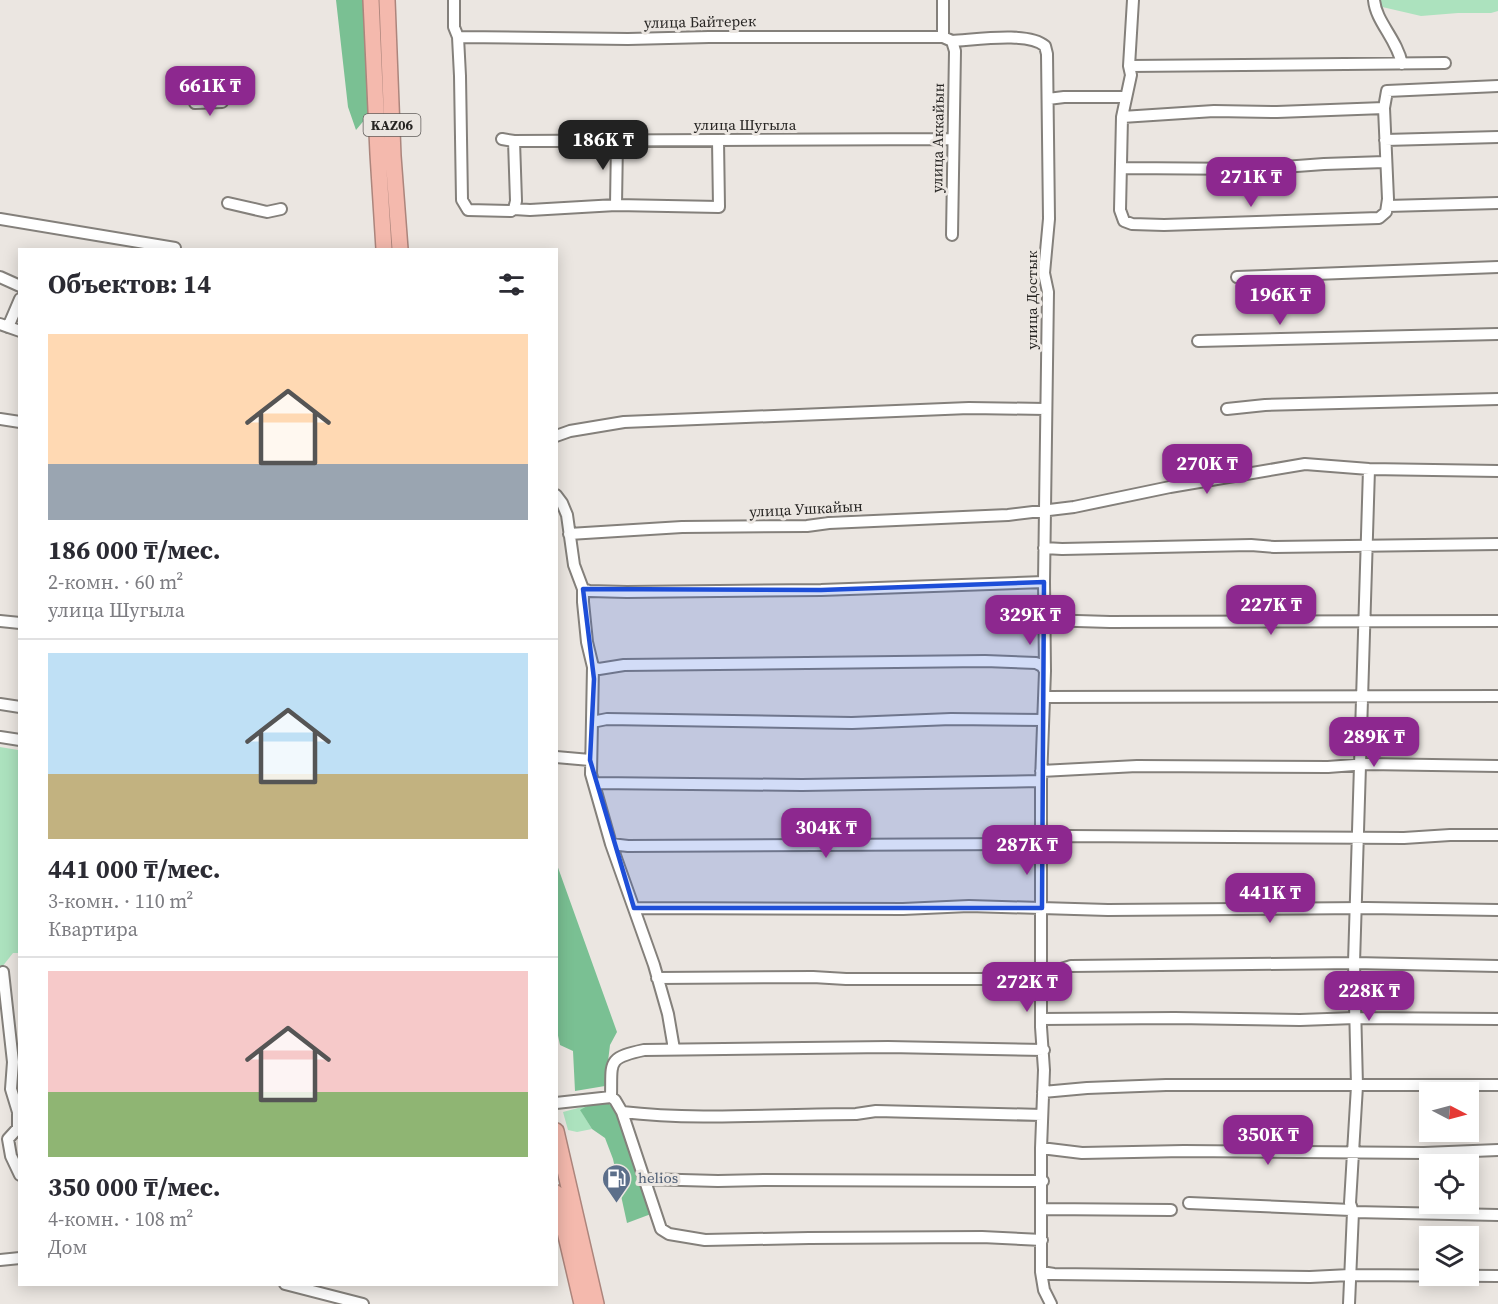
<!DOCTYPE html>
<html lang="ru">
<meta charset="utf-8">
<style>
body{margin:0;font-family:"Source Serif 4",serif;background:#f2f2f3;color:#2b2b33;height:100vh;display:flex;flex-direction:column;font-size:22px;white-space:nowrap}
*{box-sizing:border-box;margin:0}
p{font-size:20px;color:#7c7c81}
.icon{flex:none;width:33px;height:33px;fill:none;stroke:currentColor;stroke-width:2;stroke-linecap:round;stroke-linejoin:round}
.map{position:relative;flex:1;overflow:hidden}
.panel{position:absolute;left:18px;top:248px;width:540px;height:1038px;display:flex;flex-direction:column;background:#fff;border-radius:0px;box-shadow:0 3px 15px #0003}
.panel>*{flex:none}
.needle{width:39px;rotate:96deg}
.controls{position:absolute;left:1419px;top:1082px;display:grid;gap:12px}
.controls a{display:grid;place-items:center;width:60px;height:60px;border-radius:0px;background:#fff;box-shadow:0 3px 15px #0003;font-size:30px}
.price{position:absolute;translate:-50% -51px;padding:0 14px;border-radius:12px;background:#8d288f;color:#fff;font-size:20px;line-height:39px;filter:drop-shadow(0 2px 3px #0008)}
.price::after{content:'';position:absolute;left:50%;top:36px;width:18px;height:14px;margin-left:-9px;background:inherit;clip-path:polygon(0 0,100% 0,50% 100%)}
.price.on{background:#222;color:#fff}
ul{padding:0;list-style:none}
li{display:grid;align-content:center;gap:12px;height:318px;padding:0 30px}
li+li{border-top:2px solid #e1e1e2}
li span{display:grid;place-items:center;height:186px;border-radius:0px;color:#555}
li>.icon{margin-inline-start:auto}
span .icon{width:108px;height:108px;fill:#fffc;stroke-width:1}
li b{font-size:26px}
h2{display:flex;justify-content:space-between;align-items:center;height:72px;padding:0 30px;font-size:26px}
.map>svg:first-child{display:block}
.green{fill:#ace2be}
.forest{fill:#7ac093}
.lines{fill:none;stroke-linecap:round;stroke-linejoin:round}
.minor-casing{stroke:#84807b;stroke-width:14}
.highway-casing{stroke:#ac857c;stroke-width:18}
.minor{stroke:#fff;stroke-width:10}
.highway{stroke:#f4b9ad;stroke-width:15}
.marked{fill:#1d4ed8;fill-opacity:0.2;stroke:#1d4ed8;stroke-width:4.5;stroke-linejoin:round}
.labels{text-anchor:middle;stroke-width:6;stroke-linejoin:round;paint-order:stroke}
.shield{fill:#ebe6e1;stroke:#615e5b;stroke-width:1.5}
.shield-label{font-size:14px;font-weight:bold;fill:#262422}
.street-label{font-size:15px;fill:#262422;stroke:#ebe6e1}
.service-label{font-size:15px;fill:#4e5e75;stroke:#ebe6e1;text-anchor:start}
</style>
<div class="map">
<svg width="1498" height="1304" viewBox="0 0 1498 1304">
<rect width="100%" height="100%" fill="#ebe6e1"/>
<path class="green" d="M1378,0h120v11l-7,2h-33l-37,3 -43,-10z
M0,747l18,3 2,10 -1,193h-6l-11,14h-2z
M589,1105l-8,6 11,18 -15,3 -9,-2 -5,-18z"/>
<path class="forest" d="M336,0h33l2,112 -15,18 -8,-23z
M556,862l61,170 -7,13 -5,41 -30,5 -2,-40 -13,-6 -3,-14z
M606,1102l12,8 33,104 -24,9 -14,-64 -8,-21 -13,-9 -12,-19 9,-5z"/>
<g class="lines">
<defs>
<path id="minor" d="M454,0v27l4,10 2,39 2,124 6,10 43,1 3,-2 2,-8 -2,-60
M943,0v37
M1133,0l-4,66 2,9 -9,42 -2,93 4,11 8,3 32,1 215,-7 7,-6 2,-13 -4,-91 3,-17 111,-5
M1374,0c2,22 23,39 28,64
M458,37l170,2 81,-2h234l9,4c22,-1 76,-10 93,5l2,8 2,165 -5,54 4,19 -4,290 1,89 -4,110v246l3,43 -3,78v124l3,18 7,14
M952,41l3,10 -3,184
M1129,66l316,-3
M1048,99l16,-2h62
M195,103l27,-1
M1122,117l92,-6 63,1 107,-4
M502,139l12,2 439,-2
M1385,140l113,-3
M1123,168l133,1 68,-5 61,-2
M228,203l39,9 14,-3
M616,205l1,-64
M1387,206l111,-3
M514,209l16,1 86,-5 103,2 -1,-67
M0,219l175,29
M0,277l20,9
M1237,277l261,-10
M0,324l20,7
M8,327l12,-28
M1198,341l300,-7
M1227,409l38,-4 233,-6
M0,419l20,3
M556,436l14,-5 54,-9 345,-14 77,1
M556,495l6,8 5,12 7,50 9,24v13l4,40 6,25 -2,107 20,70 43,121 14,49 6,35
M569,534l113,-7 125,-1 22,-3 179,-8 66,-8 96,-20 135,-23 64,5 129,2
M1044,548l18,1 189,-4 23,2 224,-3
M583,589l6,2 38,1 194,-2 223,-8
M1044,620l66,2 388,-1
M0,621l20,2
M593,667l6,2 25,-4 361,-4 51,2 6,3 3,5
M1044,697l454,-1
M0,704l20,3
M592,722l15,-3 245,4 99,-4 92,1
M0,737l20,3
M556,757l34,3
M1041,771l96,-5 191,1 39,-3 131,2
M594,783l208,2 239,-4
M611,844l17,2 414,-2 13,-6 14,-2 335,2 46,-3h48
M634,908l269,1 66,-3 139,4 259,-2 131,2
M3,972l10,90 -2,27 7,23v16l-10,11 3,17 9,19
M1042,975l29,-9 283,-3 144,3
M657,978l156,-1 33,2h155l41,-2
M1041,1019l134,-1 125,2 55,-2 143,1
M1043,1092l44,-4 79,-3h332
M611,1097c1,-35 -5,-39 33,-47l244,-3 156,3
M556,1103l55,-6 4,3 7,12 39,117 8,5 36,6 104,-2 173,-1 60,3
M622,1112c78,9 156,2 234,2l20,-3 166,4
M1041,1148l41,5 102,-2 240,2 74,-3
M645,1179l73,2 48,-1 277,1
M1189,1203l162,7
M1042,1209l129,1
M1353,1212l145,3
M0,1260l20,-2
M1041,1272l13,2 256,3 40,-2 148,1
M285,1284l78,20
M1349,1304l4,-92 -3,-9 7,-117 -3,-123 15,-494"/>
<path id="highway" d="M371,0l7,154 6,95
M387,0l6,156 7,93
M556,1131l40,173
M556,1193l26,111"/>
</defs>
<use href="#minor" class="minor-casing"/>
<use href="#highway" class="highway-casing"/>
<use href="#minor" class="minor"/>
<use href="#highway" class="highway"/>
</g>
<path class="marked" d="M1044,582l-2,326h-408l-44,-148 4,-81 -11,-90 238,1z"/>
<defs>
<symbol id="fuel-pin" viewBox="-11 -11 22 30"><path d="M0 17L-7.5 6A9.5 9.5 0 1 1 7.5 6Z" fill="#5c6f8a" stroke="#ebe6e1"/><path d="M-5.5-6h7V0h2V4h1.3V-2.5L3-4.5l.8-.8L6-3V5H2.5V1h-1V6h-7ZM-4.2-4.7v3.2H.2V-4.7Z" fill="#fff"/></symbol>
</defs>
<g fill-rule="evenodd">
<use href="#fuel-pin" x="600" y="1162" width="33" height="45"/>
</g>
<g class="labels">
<rect class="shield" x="363.5" y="114" width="57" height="22" rx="4.5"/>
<g class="shield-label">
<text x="392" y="130">KАZ06</text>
</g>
<g class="street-label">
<text transform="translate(700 22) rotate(-1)" y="5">улица Байтерек</text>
<text x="745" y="130">улица Шугыла</text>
<text transform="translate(938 138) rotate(-89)" y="5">улица Аккайын</text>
<text transform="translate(1032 300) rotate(-90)" y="5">улица Достык</text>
<text transform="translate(806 509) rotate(-3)" y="5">улица Ушкайын</text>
</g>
<g class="service-label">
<text x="638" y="1183">helios</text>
</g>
</g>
</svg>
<div class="controls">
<a><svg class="needle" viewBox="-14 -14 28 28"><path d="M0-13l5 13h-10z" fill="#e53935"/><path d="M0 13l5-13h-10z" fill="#7c7c81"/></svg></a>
<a><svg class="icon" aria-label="locate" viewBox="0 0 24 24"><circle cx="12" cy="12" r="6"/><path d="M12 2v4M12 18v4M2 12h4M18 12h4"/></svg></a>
<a><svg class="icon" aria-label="layers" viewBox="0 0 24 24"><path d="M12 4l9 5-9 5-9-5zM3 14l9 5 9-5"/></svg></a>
</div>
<b class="price" style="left:210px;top:117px">661K ₸</b>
<b class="price on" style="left:603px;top:171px">186K ₸</b>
<b class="price" style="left:1251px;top:208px">271K ₸</b>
<b class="price" style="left:1280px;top:326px">196K ₸</b>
<b class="price" style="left:1207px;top:495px">270K ₸</b>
<b class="price" style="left:1271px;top:636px">227K ₸</b>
<b class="price" style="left:1030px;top:646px">329K ₸</b>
<b class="price" style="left:1374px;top:768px">289K ₸</b>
<b class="price" style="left:826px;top:859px">304K ₸</b>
<b class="price" style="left:1027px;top:876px">287K ₸</b>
<b class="price" style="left:1270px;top:924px">441K ₸</b>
<b class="price" style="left:1027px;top:1013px">272K ₸</b>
<b class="price" style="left:1369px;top:1022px">228K ₸</b>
<b class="price" style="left:1268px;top:1166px">350K ₸</b>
<section class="panel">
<h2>Объектов: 14<svg class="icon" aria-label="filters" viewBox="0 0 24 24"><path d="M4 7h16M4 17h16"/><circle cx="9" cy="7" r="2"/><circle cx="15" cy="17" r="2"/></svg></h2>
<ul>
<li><span style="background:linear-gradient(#ffd9b3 70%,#9aa5b1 0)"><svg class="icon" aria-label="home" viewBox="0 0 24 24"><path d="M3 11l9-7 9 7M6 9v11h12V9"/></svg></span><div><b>186 000 ₸/мес.</b><p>2-комн. · 60 m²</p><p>улица Шугыла</p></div></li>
<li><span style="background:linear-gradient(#bfe0f5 65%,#c2b280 0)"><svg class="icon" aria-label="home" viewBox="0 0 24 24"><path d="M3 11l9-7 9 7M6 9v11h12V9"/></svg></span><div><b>441 000 ₸/мес.</b><p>3-комн. · 110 m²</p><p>Квартира</p></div></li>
<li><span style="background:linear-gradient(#f6c9c9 65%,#8fb573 0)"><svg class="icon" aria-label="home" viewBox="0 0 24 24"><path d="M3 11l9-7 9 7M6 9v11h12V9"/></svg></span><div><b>350 000 ₸/мес.</b><p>4-комн. · 108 m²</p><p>Дом</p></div></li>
</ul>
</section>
</div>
